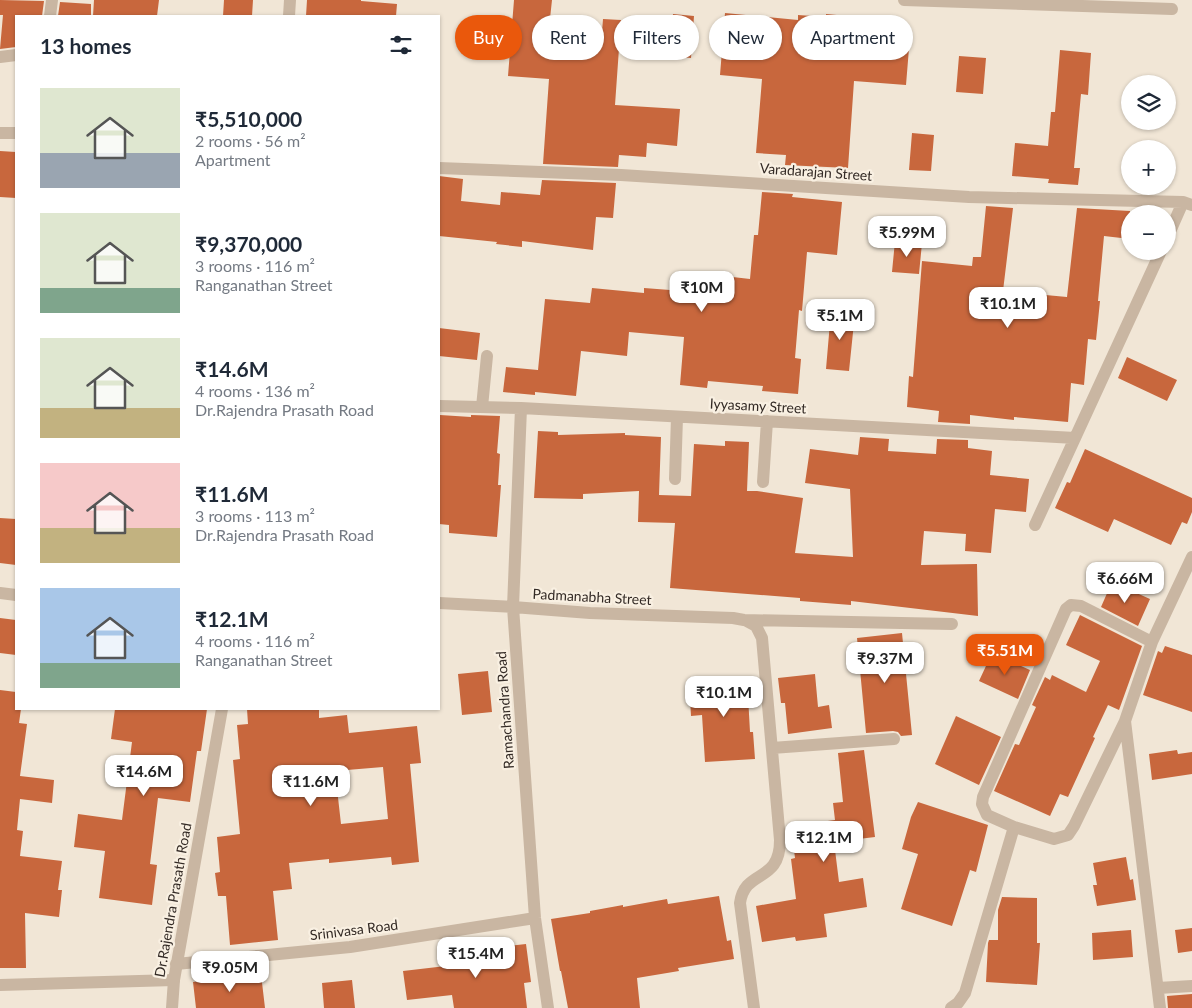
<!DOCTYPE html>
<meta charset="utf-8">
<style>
body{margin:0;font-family:Lato,sans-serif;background:#f6f6f7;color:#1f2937;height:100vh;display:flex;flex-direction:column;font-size:19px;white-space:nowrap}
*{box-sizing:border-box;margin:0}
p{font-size:16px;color:#747a83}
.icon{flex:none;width:28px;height:28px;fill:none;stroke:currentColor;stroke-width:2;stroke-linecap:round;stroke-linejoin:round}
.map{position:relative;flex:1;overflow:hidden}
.sheet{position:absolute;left:15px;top:15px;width:425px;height:695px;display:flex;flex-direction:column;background:#fff;border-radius:0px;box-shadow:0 1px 4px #0004}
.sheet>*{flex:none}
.banner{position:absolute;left:455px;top:15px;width:475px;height:45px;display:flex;gap:10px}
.buttons{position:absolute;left:1121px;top:75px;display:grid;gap:10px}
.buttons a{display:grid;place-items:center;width:55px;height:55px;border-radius:50%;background:#fff;box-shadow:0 1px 4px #0004;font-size:25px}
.price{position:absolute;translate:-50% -42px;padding:0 11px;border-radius:10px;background:#fff;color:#222;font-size:16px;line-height:32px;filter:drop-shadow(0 1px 2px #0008)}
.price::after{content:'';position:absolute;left:50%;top:30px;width:15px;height:11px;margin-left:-8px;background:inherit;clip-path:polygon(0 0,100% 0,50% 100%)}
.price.on{background:#ea580c;color:#fff}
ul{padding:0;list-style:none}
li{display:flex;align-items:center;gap:15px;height:125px;padding:0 25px}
li span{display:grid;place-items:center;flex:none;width:140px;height:100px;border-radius:0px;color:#555}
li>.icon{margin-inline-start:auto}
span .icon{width:60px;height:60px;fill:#fffc;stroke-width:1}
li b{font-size:21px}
h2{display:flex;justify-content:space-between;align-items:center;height:60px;padding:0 25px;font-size:21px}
.chip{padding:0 18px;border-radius:22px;background:#fff;box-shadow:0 1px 4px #0004;font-size:18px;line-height:45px}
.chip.on{background:#ea580c;color:#fff}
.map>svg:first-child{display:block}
.building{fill:#c8673d;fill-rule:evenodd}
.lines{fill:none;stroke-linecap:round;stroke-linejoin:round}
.minor{stroke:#c9b6a2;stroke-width:12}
.tertiary{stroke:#c9b6a2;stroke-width:12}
.labels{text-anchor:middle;stroke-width:4.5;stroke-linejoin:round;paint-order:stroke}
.street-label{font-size:14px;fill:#332a25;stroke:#f9f0e2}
</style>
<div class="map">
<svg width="1192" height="1008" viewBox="0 0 1192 1008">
<rect width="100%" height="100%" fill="#f1e6d6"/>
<path class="building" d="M0,0l44,1 -2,15h-26v31l-16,2 3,-34h-3z
M94,0h65l-2,16h-64z
M224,0h29l-1,16h-29z
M307,0h54v1l36,3 -1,12h-90z
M514,0h38l-3,28 53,4 1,-13 18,1 -6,85 65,4 -3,37 -30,-3 -1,14 -27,-2 -1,12 -75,-3 6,-85 -41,-3z
M60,2l31,2v12h-33z
M725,13l73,7v-5l28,2v-3l32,3 -1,15 53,4 -4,49 -52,-4 -6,87 -63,-3 1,-10 -30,-2 6,-74 -42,-4z
M673,14l21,2 -3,42 -22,-2z
M1060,50l31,3 -3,42 -7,-1 -7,74h6l-2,17 -30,-2 1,-4 -37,-3 3,-33 33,3 3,-34h4z
M959,56l27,2 -3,36 -27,-2z
M912,133l22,2 -3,36 -22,-1z
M0,151l16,1v46l-16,-1z
M439,176l24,3 -2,22 39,4 1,-13 39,3 2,-15 74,3 -3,35 -17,-1 -3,33 -71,-9v6l-26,-3 1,-2 -58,-6z
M762,192l31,2 -1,3 50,5 -5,53 -30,-3 -5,59 -3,-1 -4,48 6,1 -3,35 -36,-3 1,-5 -55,-5 -1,7 -27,-3 4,-48 -55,-5 -2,24 -46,-5 -5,45 -41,-4v3l-32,-3 3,-25 32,3 7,-71 45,4 2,-15 52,5v-5l39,3 1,-12 39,3 1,-6 26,3 4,-44h4z
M986,206l27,2 -10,83 64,6 10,-89 53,3v28l-26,-3 -6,65h2l-4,39 -8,-1 -4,46 -13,-2 -3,39 -54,-5v3l-44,-5v9l-32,-2 1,-11 -32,-4 2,-31 4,1 9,-116 50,5 1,-9h8z
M895,241l27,2 -3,31 -27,-2z
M831,311l24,2 -6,58 -23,-2z
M439,328l41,5 -3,27 -38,-4z
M1127,357l50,23 -10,21 -49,-23z
M440,415l31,2v-2l29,1 -3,37 3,1 -2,31h3l-4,52 -48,-4v-8l-10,-1v-90z
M538,431l20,1v3l67,-2v2l36,2 -2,58 32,1 3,-52 31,2v-5l24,1 -2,49h10l46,7 -8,55 58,4 -3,-68 -45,-6 5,-34 48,6 2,-18 29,2 -1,12 48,3 1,-15 31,1v8l24,3 -2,24 39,4 -3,33 -31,-3 -4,44 -26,-2 1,-17 -42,-3 -3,34 56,-1 1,52 -127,-15v4l-51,-4v-3l-130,-10 5,-65 -37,-1 1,-31 -56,3v5l-49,-1z
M1085,449l107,49v14l-5,12 -5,-2 -11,23 -57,-26 -6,13 -53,-24 12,-26 3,1z
M0,518l16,1v46l-16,-2z
M1112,582l38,17 -12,27 -37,-19z
M1080,615l62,31 -23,64 -11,-5 -15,32 2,1 -27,59 -8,-3 -10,22 -56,-25 21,-47 4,1 17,-38 -4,-2 13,-28 5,3 2,-5 34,17 14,-31 -34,-16z
M0,618l16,2v35l-16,-2z
M902,633l10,102 -11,1 -3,-4 -5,-1 -27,2 -9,-95z
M1165,646l27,9v57l-49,-17 15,-44 4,2z
M992,653l38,17 -12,29 -39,-18z
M488,671l4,41 -30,3 -4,-41z
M815,674l3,33 11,-2 3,23 -44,6 -3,-31h-4l-3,-25z
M747,678l3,54h3l2,27 -50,3 -3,-47 -11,1 -2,-36z
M0,690l16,2v17h5l-2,14 8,1 -7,52 34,4 -2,23 -32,-4 -3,31 6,1 -3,25 42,5 -4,29h4l-3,27 -34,-4 1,55h-26z
M115,709h92l-6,42h-4l-7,51 -32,-4 -8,66 7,1 -5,40 -53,-7 6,-47 -31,-4 4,-33 44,6 10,-78 -21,-3z
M247,709h72v9l28,-3 2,18 68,-7 4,37 -11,1 9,98 -27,3 -1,-8 -62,6v-4l-40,4 3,26 -19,2 5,49 -48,5 -4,-49h-8l-3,-23 5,-1 -3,-35 23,-3 -7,-74 7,-1 -3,-34 11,-1zM383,767l5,52 -47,5 -6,-53z
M956,716l45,21 -22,48 -44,-21z
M864,750l11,87 -41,5 5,40 24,-4 4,29 -43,7 3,23 -31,4 -1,-4 -33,5 -6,-36 40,-7 -5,-40 4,-1 -4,-32 44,-6 -2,-17 10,-1 -5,-49z
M1177,750l1,4 14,-2v22l-40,6 -3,-26z
M918,802l70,23 -12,47 -6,-2 -18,56 -51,-17 17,-55 -16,-5 9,-32z
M1126,857l4,23 3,-1 3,21 -39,6 -4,-21h4l-4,-22z
M719,896l8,45 4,-1 3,19 -56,9 1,3 -42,7 3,30h-72l-7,-37h-1l-9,-52 39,-6v-2l33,-6v2l44,-8 1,5z
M1002,897l35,1v45h3l-3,42 -51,-3 2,-39 1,-3h9v-30z
M1192,928v23l-14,2 -3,-23z
M1131,930l2,27 -40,3 -1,-27z
M526,944l5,38 -7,1 3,25h-73l-2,-13 -45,5 -4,-29 43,-5 -2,-14 22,-2v1z
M261,974l4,34h-69l-3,-26z
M352,980l3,28h-31l-2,-25z
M1192,994v14h-24l-1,-12z"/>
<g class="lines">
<path class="minor" d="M904,0l268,9
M50,16l2,-16
M0,57l16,-2
M0,133h16
M439,168l182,7 348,22 214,5 9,3
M1168,236l15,-34
M439,406l82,2 554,30
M482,407l5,-51
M521,408l-8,199 22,311 13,90
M675,479l2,-62
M763,482l4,-61
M1035,525l126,-274
M0,593l16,2
M439,603l74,4 77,6 143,5 11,2 208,4
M745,620l11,6 6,12 18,202c0,44 -35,28 -40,63l14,105
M1125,721l35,287
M772,748l122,-9
M1014,827l-27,-12 -5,-11 1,-7 83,-188 5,-4 10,1 71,36
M176,964l174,-17 185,-29
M0,985l174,-5
M1158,988l34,-2
M951,1008l7,-5 7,-10 49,-166 40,12 14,-4 6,-9 51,-105 27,-79 40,-85"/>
<path class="tertiary" d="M289,16l1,-16
M172,1008l2,-28 48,-271"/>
</g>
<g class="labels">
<g class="street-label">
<text transform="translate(816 172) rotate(4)" y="5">Varadarajan Street</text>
<text transform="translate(758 406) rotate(3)" y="5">Iyyasamy Street</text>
<text transform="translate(592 597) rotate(3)" y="5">Padmanabha Street</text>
<text transform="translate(505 710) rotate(-94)" y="5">Ramachandra Road</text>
<text transform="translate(173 900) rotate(-80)" y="5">Dr.Rajendra Prasath Road</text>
<text transform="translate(354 930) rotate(-7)" y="5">Srinivasa Road</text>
</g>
</g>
</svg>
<div class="buttons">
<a><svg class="icon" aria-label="layers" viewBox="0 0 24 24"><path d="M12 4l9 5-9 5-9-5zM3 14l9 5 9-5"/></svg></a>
<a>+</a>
<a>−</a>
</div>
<b class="price" style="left:907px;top:258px">₹5.99M</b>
<b class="price" style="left:702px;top:313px">₹10M</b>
<b class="price" style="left:1008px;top:329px">₹10.1M</b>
<b class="price" style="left:840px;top:341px">₹5.1M</b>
<b class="price" style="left:1125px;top:604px">₹6.66M</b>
<b class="price on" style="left:1005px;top:676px">₹5.51M</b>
<b class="price" style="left:885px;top:684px">₹9.37M</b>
<b class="price" style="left:724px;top:718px">₹10.1M</b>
<b class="price" style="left:144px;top:797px">₹14.6M</b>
<b class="price" style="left:311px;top:807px">₹11.6M</b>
<b class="price" style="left:824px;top:863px">₹12.1M</b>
<b class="price" style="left:476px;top:979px">₹15.4M</b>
<b class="price" style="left:230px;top:993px">₹9.05M</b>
<div class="banner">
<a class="chip on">Buy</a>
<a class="chip">Rent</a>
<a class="chip">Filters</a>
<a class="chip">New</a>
<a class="chip">Apartment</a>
</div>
<section class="sheet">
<h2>13 homes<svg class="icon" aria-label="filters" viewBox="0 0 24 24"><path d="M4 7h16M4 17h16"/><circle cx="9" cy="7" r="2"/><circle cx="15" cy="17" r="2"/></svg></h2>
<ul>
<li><span style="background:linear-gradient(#dfe7d0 65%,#9aa5b1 0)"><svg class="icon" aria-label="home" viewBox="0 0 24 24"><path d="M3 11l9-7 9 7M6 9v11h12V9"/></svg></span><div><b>₹5,510,000</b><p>2 rooms · 56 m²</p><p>Apartment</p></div></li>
<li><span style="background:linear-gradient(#dfe7d0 75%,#7fa58c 0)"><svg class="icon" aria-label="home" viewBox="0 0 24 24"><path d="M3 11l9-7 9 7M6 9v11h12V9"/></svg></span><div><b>₹9,370,000</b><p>3 rooms · 116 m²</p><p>Ranganathan Street</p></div></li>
<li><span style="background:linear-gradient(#dfe7d0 70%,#c2b280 0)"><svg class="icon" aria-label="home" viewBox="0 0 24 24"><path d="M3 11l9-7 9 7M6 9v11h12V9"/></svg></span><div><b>₹14.6M</b><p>4 rooms · 136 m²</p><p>Dr.Rajendra Prasath Road</p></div></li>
<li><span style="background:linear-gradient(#f6c9c9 65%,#c2b280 0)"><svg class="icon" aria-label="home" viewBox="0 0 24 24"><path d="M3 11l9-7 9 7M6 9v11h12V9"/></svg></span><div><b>₹11.6M</b><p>3 rooms · 113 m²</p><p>Dr.Rajendra Prasath Road</p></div></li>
<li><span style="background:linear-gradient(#a9c7e8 75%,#7fa58c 0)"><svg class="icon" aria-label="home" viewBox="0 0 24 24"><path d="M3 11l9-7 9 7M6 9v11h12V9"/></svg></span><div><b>₹12.1M</b><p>4 rooms · 116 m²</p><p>Ranganathan Street</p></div></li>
</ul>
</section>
</div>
